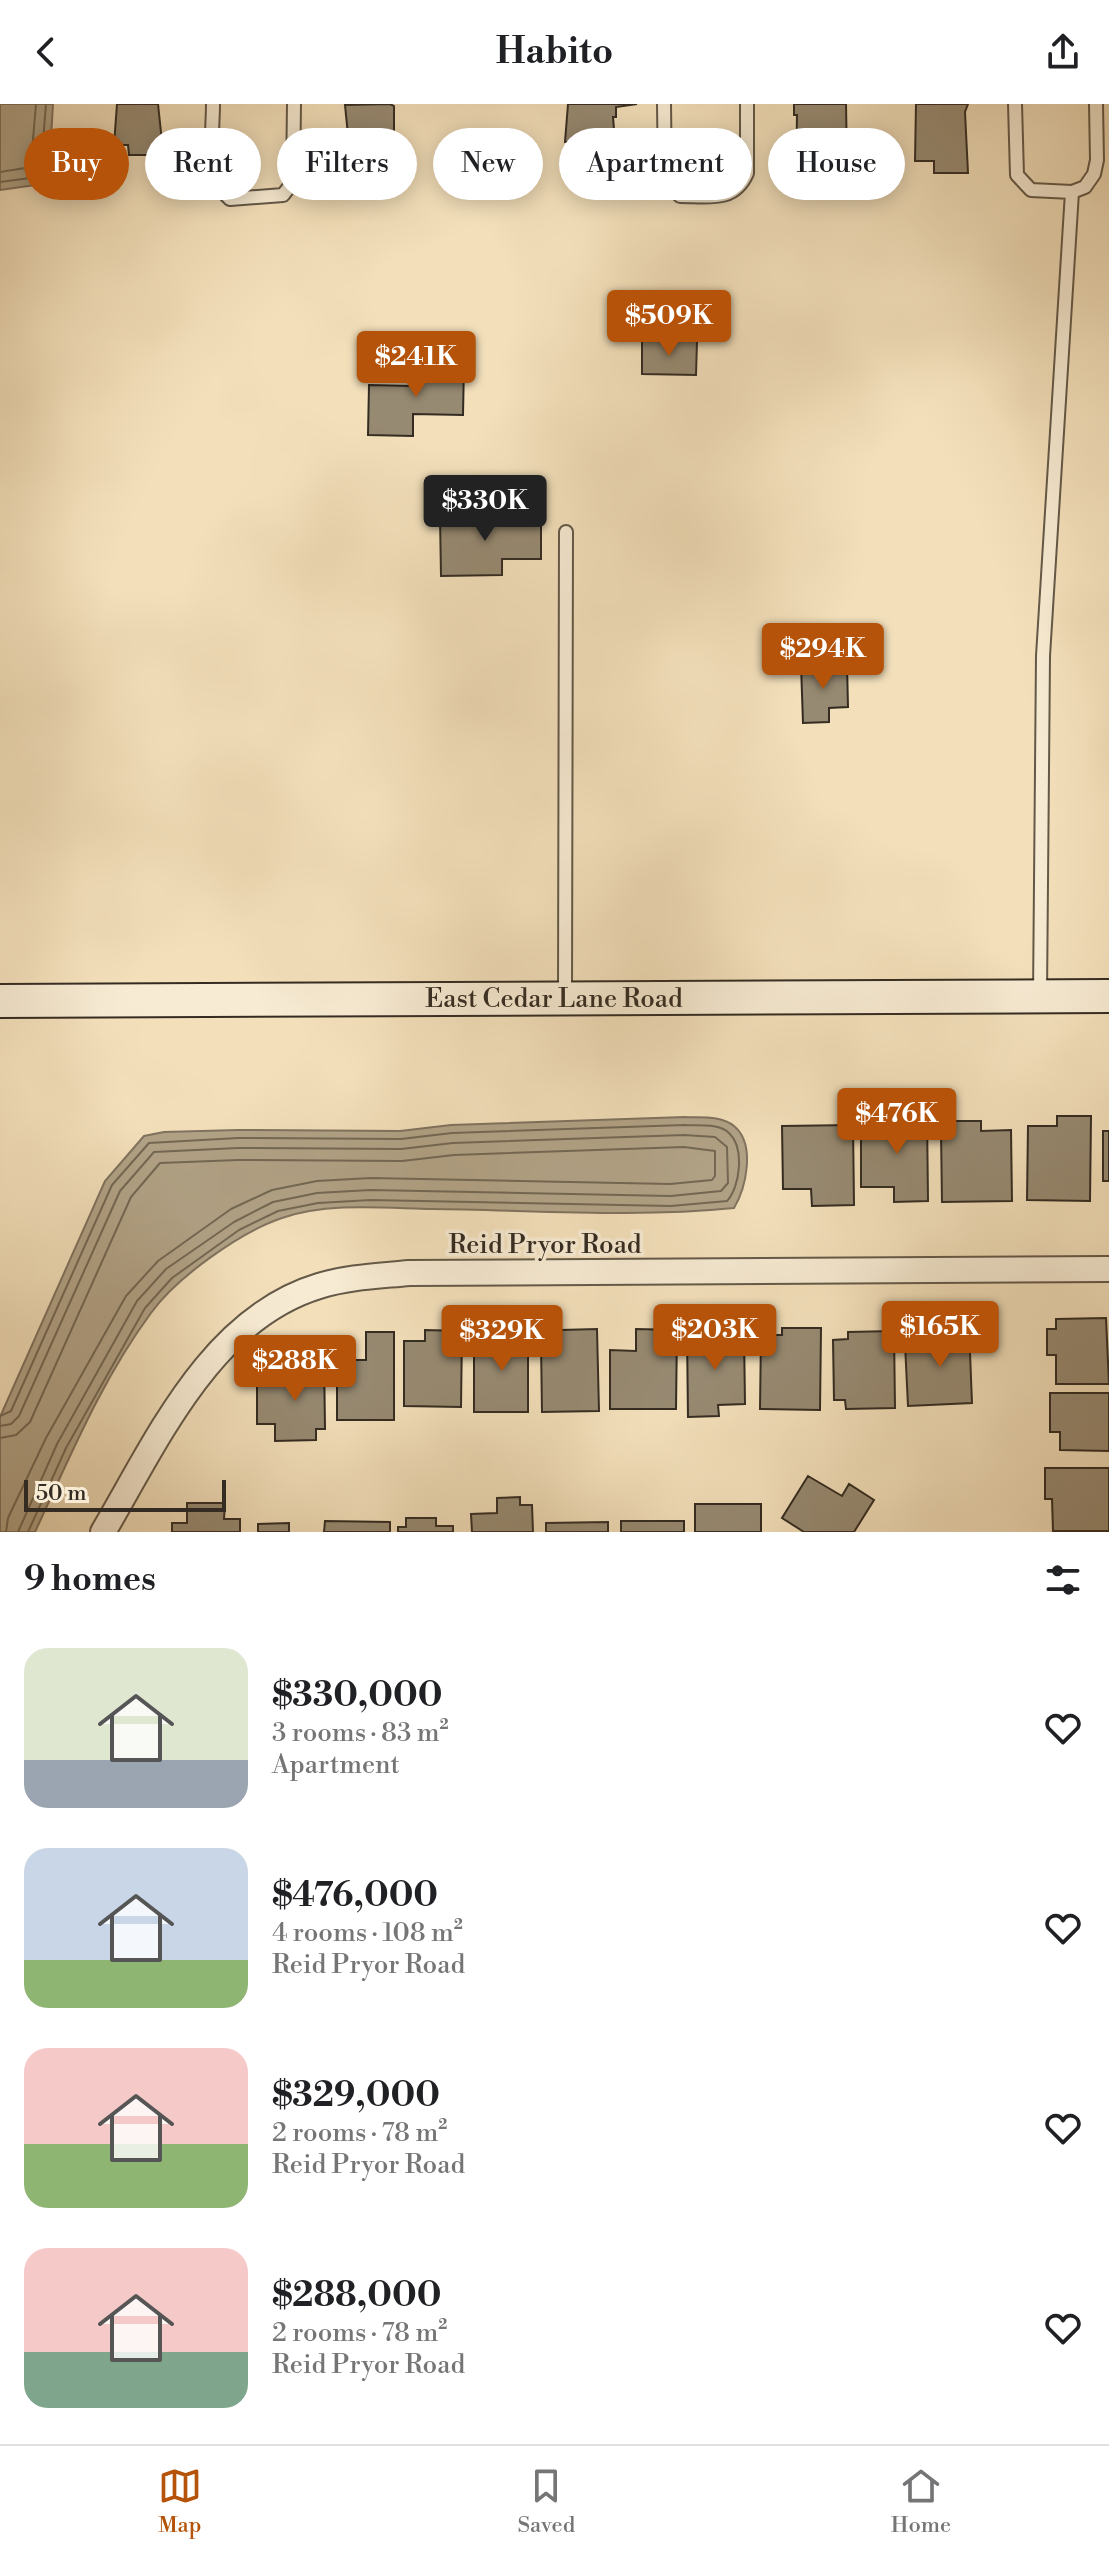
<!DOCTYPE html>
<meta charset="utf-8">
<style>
body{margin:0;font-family:"Libre Bodoni",serif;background:#f6f6f6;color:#202124;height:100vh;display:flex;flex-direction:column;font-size:30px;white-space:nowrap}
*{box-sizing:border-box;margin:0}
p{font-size:26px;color:#757577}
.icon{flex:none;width:44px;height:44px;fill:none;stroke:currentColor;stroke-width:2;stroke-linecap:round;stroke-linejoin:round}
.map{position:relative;height:1428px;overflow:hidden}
.details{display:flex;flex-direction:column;background:#fff;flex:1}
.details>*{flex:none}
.top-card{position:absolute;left:24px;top:24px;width:1062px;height:72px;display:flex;gap:16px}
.scale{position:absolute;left:24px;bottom:20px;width:202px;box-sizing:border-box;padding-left:8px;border:4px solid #342c22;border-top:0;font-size:22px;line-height:28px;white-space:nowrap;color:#342c22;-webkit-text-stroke:6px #f7ebd3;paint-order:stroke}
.price{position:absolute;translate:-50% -68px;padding:0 18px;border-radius:8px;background:#b45309;color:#fff;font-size:26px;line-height:52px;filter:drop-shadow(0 2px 4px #0008)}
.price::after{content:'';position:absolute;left:50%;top:48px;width:24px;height:18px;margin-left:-12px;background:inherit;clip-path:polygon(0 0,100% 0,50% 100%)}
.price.on{background:#222;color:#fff}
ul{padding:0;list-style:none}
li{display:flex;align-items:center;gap:24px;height:200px;padding:0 24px}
li span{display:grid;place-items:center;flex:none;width:224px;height:160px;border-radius:24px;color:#555}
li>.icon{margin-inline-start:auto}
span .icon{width:96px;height:96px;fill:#fffc;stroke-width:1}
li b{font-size:34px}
h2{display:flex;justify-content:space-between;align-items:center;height:96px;padding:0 24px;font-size:34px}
.tag{padding:0 28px;border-radius:36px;background:#fff;box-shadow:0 4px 20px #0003;font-size:28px;line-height:72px}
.tag.on{background:#b45309;color:#fff}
header{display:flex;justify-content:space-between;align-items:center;height:104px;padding:0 24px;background:#fff;font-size:36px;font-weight:800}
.tab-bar{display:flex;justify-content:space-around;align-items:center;height:112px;border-top:2px solid #e0e0e0;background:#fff;font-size:22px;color:#757577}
.tab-bar a{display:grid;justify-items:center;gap:4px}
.tab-bar .on{color:#b45309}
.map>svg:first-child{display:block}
.water{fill:#b2a387;stroke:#80735f;stroke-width:2}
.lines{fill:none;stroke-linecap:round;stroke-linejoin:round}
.shore{stroke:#736854;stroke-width:2}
.building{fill:#978a72;stroke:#342c22;stroke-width:2}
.service-casing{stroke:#645948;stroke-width:16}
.minor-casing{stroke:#645948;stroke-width:28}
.secondary-casing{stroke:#342c22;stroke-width:36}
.service{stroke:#f7ebd3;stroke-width:12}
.minor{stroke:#f7ebd3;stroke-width:24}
.secondary{stroke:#f7ebd3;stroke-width:32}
.labels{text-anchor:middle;stroke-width:7;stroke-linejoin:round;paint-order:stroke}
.street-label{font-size:26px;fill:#342c22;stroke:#f7ebd3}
</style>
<header><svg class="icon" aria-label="back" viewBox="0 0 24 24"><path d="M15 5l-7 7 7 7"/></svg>Habito<svg class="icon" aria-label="share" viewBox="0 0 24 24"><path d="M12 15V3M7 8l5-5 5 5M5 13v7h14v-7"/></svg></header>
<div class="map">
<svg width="1109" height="1428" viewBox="0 0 1109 1428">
<rect width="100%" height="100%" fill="#f3e0bb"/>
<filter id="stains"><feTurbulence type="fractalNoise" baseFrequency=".0025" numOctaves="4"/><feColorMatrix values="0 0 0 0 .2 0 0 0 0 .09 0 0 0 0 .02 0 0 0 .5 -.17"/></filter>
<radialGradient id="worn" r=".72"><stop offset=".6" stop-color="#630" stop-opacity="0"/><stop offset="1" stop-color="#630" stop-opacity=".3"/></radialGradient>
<path class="water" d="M0,0h53l-4,66 -14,15 -35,5z
M685,1013c15,1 36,-2 49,9 22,18 12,62 0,82 -100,10 -202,2 -302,1 -48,-1 -104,-7 -150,9 -42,14 -106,60 -131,95 -49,66 -82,146 -116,219h-35v-115l105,-236 39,-45 20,-4 74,-2 162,1 51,-6z"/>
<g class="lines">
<path class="shore" d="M0,68l25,-4 6,-5 5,-59
M0,78l30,-4 11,-11 5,-63
M0,1312l11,-5 101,-226 37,-42 89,-5 163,1 51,-6 232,-8c14,1 35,-2 45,8 16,15 11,54 -2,68l-56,5 -300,-6 -53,3 -40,8 -39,19 -67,48 -27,30 -79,140 -38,84
M0,1322l11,-2 8,-8 101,-225 34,-39 84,-4 163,1 52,-6 231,-8 31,2 12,10 1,36 -7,8 -50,5 -301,-6 -53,3 -44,9 -39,20 -68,47 -29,32 -80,143 -39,88
M0,1334l16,-3 14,-13 101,-225 29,-34 78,-3 164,1 52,-6 230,-8 31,4v25l-3,4 -42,4 -299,-6 -54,3 -45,9 -41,19 -73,52 -32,35 -80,142 -38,80 -2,14"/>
</g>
<path class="building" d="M117,0h41l4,38h-3v13h-30l-1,-10h-14z
M390,0l4,2v28h-17v11h-28l-4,-40z
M568,0h69l-21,3v10h-3l4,49h-4v13l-29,1v-10h-15v-28h-4z
M794,0h52l1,59 -18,1v11h-33l1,-60h-3z
M916,0h52l-3,8 3,61h-34v-12h-19z
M642,237h55l-1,34 -54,-1z
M413,260h51l-1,51 -50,-1v22l-45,-1 1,-50 44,1z
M466,401h25v17l50,-1v38h-39v16l-61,1 -1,-59 27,-1z
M847,560l1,43 -19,1v14l-26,1 -2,-58z
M889,1009h38l1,88 -34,1v-15h-33v-62l28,-1z
M1057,1012h34l-1,85 -63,-1 1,-74h29z
M955,1017h26v10l30,-1 1,71 -70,1 -1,-71h14z
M853,1021l1,80 -42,1 -1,-17h-28l-1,-63z
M1103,1027h6v50h-6z
M1106,1214l3,66h-53v-29h-9v-26h9v-10z
M969,1223l3,76 -64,3 -3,-62 26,-1 -1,-15z
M502,1224h26v84h-54v-72h28z
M782,1224h39l-1,82 -60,-1 1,-74h21z
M597,1225l2,82 -57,1 -1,-69 20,-1v-12z
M636,1225l41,1 -1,79h-66v-59l26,1z
M425,1226l37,1 -1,76 -57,-1v-65h21z
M894,1227l1,77 -49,1 -1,-9h-11l-1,-60 15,-1v-7z
M366,1228h28v88h-57v-60h29z
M744,1229l1,71 -27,1 1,11 -31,1 -1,-83z
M324,1253l1,72h-9v11l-41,1v-17h-18v-38h13v-11h33v-17z
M1050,1289h59v58l-49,-1v-18h-10z
M1045,1364h64v63h-56l-1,-32h-7z
M808,1372l34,20 7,-12 25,16 -20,32h-50l-22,-14z
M520,1393v8h12l1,27h-61l-1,-18 26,-1v-15z
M187,1399h38l-1,16h16v13h-68v-9h15z
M695,1400h66v28h-66z
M406,1414h30v8h17v6h-55v-5h8z
M325,1417l65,1v10h-66z
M621,1417h63v11h-63z
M608,1418v10h-62v-9z
M289,1419v9h-31v-8z"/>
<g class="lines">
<defs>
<path id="service" d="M213,0c0,31 -8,73 17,95l53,-4 10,-13 1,-78
M664,0l1,75 15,17c28,0 54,7 67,-23v-69
M1015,0l2,71 14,15 41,2 13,-5 9,-13 3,-14 -1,-56
M1040,892l3,-340 29,-464
M565,894l1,-466"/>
<path id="minor" d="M103,1428c54,-91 107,-213 216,-246 29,-9 60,-10 90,-13l700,-4"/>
<path id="secondary" d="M0,897l1109,-5"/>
</defs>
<use href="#service" class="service-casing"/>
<use href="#minor" class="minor-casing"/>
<use href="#secondary" class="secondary-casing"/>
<use href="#service" class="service"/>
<use href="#minor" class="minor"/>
<use href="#secondary" class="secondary"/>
</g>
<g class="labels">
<g class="street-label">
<text x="554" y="903">East Cedar Lane Road</text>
<text x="545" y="1149">Reid Pryor Road</text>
</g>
</g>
<rect width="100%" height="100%" filter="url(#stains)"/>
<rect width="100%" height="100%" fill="url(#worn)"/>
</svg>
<div class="scale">50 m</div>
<b class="price" style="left:669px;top:254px">$509K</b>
<b class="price" style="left:416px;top:295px">$241K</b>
<b class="price on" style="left:485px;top:439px">$330K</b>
<b class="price" style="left:823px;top:587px">$294K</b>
<b class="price" style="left:897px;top:1052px">$476K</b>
<b class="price" style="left:940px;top:1265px">$165K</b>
<b class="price" style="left:715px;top:1268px">$203K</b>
<b class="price" style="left:502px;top:1269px">$329K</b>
<b class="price" style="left:295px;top:1299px">$288K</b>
<div class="top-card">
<a class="tag on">Buy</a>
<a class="tag">Rent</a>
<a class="tag">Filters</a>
<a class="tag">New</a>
<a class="tag">Apartment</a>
<a class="tag">House</a>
</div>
</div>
<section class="details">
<h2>9 homes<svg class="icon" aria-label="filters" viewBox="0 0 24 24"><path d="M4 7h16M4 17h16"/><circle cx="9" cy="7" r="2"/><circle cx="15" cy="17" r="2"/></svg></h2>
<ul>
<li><span style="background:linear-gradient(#dfe7d0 70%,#9aa5b1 0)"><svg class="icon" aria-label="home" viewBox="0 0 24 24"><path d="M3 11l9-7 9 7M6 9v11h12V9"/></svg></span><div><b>$330,000</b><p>3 rooms · 83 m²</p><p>Apartment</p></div><svg class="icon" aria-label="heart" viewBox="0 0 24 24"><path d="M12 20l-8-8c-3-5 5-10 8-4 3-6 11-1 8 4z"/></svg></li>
<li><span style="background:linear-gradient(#c9d6e8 70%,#8fb573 0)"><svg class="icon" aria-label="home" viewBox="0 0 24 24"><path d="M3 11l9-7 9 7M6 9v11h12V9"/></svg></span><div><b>$476,000</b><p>4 rooms · 108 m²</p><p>Reid Pryor Road</p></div><svg class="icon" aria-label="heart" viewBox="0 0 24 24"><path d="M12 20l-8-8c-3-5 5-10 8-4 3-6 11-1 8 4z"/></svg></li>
<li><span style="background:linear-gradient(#f6c9c9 60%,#8fb573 0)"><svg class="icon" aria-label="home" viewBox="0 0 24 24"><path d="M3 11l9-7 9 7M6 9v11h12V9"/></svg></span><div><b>$329,000</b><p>2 rooms · 78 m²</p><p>Reid Pryor Road</p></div><svg class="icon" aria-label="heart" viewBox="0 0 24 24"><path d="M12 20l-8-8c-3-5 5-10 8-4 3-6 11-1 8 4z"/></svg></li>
<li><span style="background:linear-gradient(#f6c9c9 65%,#7fa58c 0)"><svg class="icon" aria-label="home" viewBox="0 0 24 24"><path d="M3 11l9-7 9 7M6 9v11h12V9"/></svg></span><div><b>$288,000</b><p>2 rooms · 78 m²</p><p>Reid Pryor Road</p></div><svg class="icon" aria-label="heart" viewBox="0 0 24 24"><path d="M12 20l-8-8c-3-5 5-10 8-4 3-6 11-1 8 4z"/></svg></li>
</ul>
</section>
<nav class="tab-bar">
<a class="on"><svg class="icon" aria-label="map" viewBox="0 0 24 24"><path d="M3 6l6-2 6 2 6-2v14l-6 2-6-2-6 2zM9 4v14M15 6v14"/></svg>Map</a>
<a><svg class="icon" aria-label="saved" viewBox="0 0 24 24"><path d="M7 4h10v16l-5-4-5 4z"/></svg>Saved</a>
<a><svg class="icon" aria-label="home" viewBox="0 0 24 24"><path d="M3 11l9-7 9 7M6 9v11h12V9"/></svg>Home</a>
</nav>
